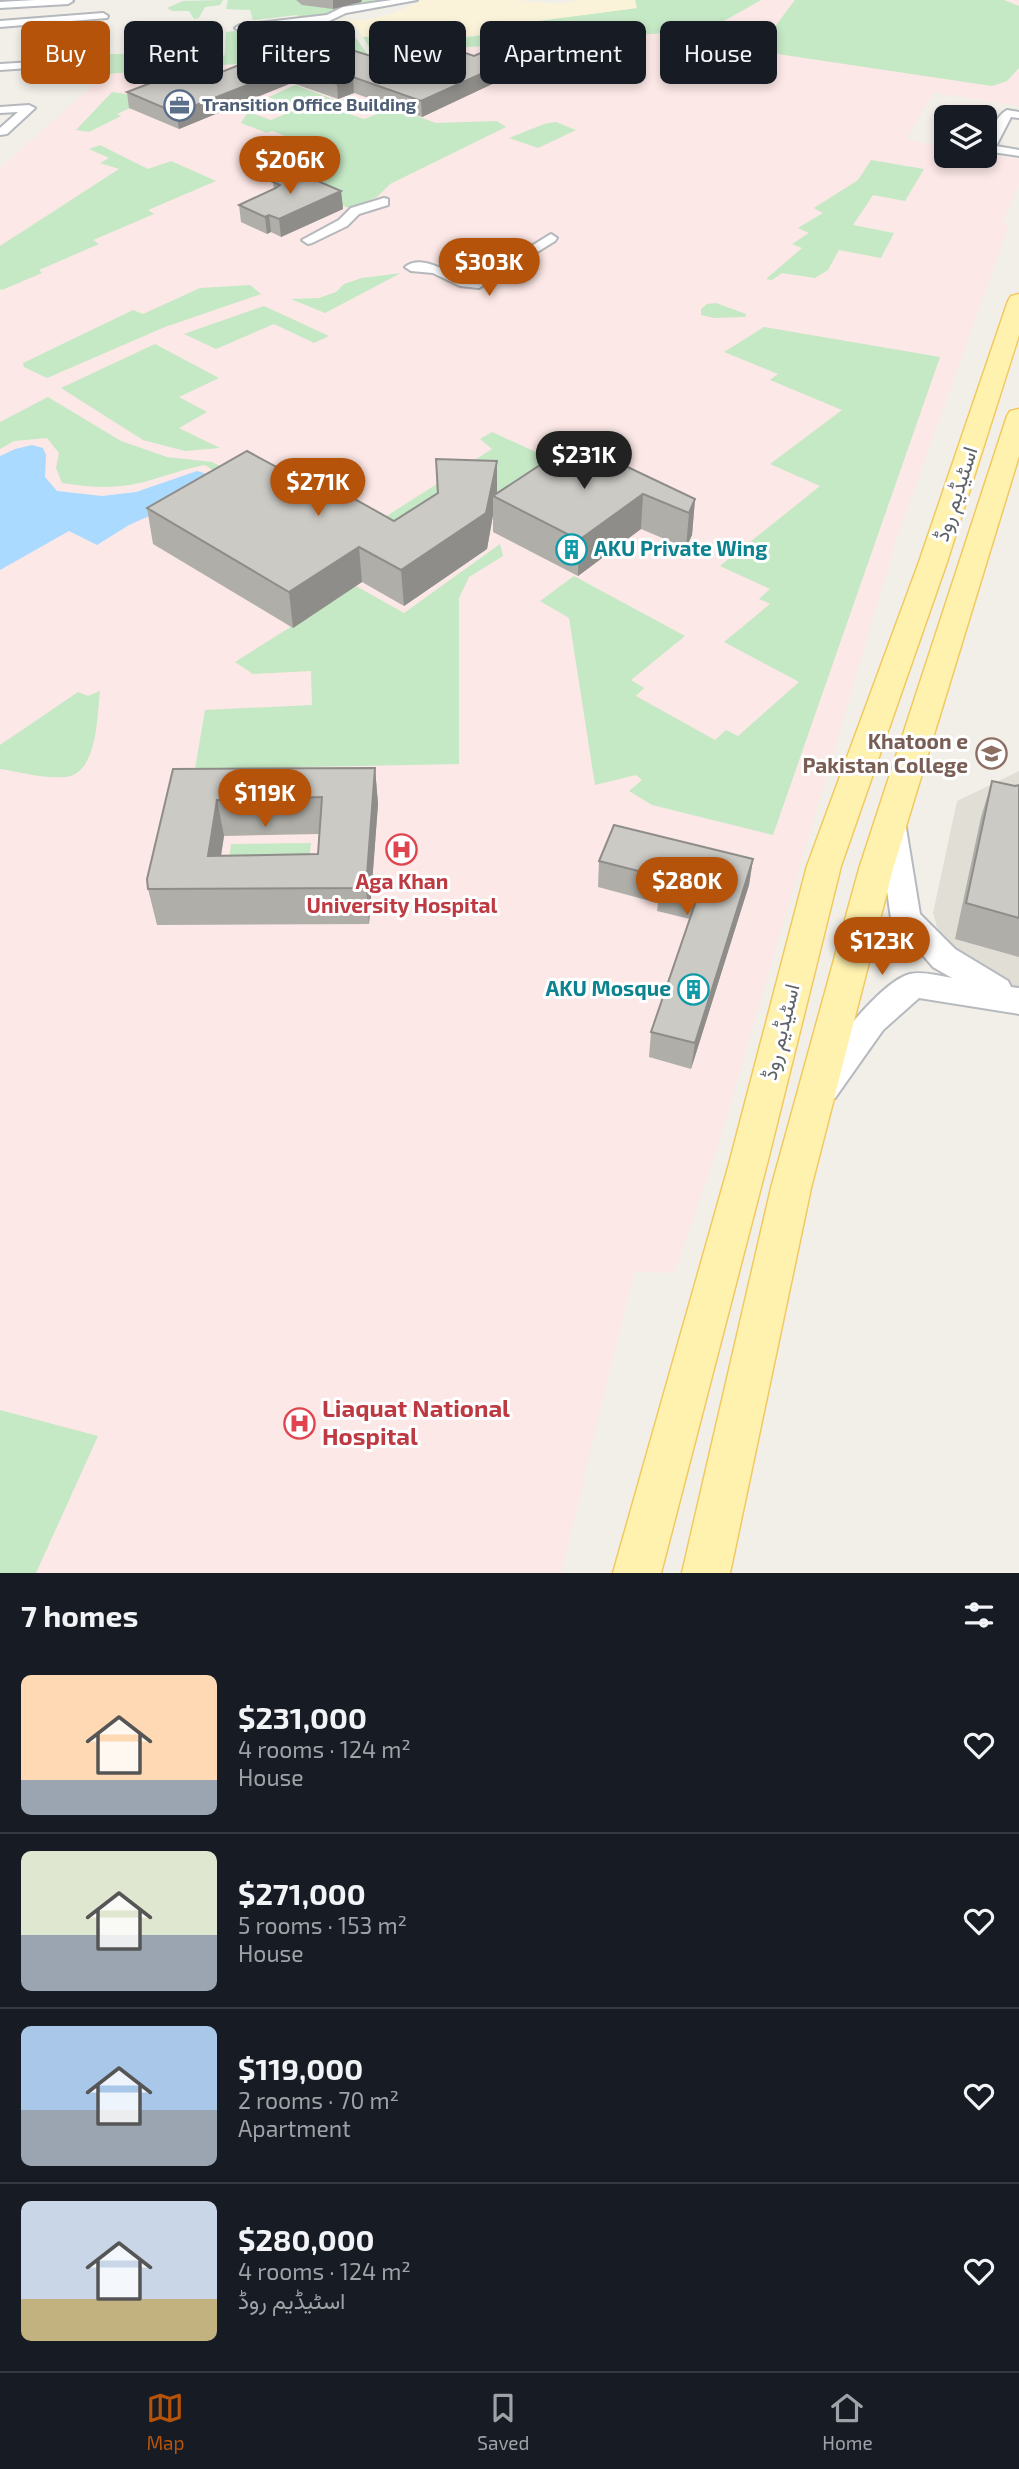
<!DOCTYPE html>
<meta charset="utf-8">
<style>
body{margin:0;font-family:"Exo 2",Vazirmatn,sans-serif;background:#242831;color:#f1f3f6;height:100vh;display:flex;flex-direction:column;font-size:26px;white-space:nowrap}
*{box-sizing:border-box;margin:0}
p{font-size:23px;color:#9ea1a6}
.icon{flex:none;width:38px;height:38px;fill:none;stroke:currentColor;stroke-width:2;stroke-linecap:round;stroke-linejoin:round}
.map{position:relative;height:1573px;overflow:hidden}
.panel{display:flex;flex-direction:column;background:#171b24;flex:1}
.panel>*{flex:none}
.hud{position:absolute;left:21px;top:21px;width:978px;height:63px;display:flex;gap:14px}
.buttons{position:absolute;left:934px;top:105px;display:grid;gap:14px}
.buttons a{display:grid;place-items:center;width:63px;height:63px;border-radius:10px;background:#171b24;box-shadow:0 4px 10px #0003;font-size:35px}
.price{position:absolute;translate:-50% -60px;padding:0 16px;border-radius:24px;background:#b45309;color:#fff;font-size:23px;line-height:46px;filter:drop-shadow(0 2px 4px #0008)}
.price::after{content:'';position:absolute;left:50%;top:42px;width:21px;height:16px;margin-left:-10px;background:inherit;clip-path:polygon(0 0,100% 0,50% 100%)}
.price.on{background:#222;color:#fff}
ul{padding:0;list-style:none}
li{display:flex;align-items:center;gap:21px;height:175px;padding:0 21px}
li+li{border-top:2px solid #363941}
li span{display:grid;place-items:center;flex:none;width:196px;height:140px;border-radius:10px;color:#555}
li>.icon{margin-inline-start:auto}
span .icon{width:84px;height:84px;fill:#fffc;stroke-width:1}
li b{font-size:30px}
h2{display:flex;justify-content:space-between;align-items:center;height:84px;padding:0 21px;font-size:30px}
.pill{padding:0 24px;border-radius:10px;background:#171b24;box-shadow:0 4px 10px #0003;font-size:24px;line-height:63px}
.pill.on{background:#b45309;color:#fff}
.tab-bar{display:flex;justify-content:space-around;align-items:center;height:98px;border-top:2px solid #363941;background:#171b24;font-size:19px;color:#9ea1a6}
.tab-bar a{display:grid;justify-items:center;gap:4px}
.tab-bar .on{color:#b45309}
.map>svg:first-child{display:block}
.education{fill:#e1ded6}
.medical{fill:#fce8e6}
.green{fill:#c5e8c5}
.sand{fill:#fbf3d9}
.water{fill:#aadaff}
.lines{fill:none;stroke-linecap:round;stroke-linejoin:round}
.street-casing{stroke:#b5b8bc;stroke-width:4}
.secondary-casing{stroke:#b6babf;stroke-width:4}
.primary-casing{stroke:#f2c960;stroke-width:3}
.street{fill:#fff;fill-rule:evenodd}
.secondary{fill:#fff;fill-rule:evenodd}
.primary{fill:#fff2af;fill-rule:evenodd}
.wall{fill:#afaea9;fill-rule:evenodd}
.shaded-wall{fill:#8f8d8a}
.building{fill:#cccac5;stroke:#8f8d8a;stroke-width:2;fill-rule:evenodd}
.labels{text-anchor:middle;stroke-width:6;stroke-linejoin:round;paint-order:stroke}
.far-service-label{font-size:18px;font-weight:bold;fill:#4e5e75;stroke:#fff;text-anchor:start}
.street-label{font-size:21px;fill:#5f6368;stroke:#fff}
.culture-label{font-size:21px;font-weight:bold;fill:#0d838f;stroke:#fff;text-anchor:start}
.education-label{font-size:21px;font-weight:bold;fill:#785e54;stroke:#fff;text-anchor:end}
.health-label{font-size:21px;font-weight:bold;fill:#be3a42;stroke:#fff}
.near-health-label{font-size:24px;font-weight:bold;fill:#be3a42;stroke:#fff;text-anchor:start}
</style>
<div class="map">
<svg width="1019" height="1573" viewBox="0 0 1019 1573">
<rect width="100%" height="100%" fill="#f1efe8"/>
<path class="education" d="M1019,771v221l-74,-37 -12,-42 24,-112z"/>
<path class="medical" d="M761,0h258v106l-86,-13 -27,47 41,7v9l38,-2 34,5v25l-17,39 7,2 -113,315 -182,619 -40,114 -40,-2 -73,302h-561v-1405l106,-94 572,-42 39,-8z"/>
<path class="green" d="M223,0l-3,5 -15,2 -6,11 -5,1 -5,-8h-17l-5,-3 16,-7z
M228,0h176l-78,16 -26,3 -3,-4 -44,5 -3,-10 -24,-1z
M635,0h126l-44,25 -39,7 -305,22 -10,-17 41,-3 24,2 1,7 80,-12 13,-8 114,-15z
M795,0h209l15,6v62l-12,13 -15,5 -221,-33 -7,-12z
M316,21c32,3 34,8 52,34l-159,11v-8l16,-3 1,-23z
M154,45c10,9 21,11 29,23l-77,6 3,-20h20l6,-7z
M295,85l40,15 -13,5 42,14 30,-11 42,15 61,-2 9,6 -116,57 -13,13 -28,11 -13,-5 -11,-17 -30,-15 19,-6 9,3 18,-10 -69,-27 -5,2 -26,-10 7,-11 23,8 26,-11 -28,-12z
M112,92l41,6 -36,16 4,2 -32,16 -13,-2z
M556,122l20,8 -38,18 -29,-10 35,-14z
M100,145l48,24 23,-8 45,20 -68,29 6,4 -61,26 6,4 -60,26 3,3 -40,17 -2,-1v-43l119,-77 -19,-6 9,-5 -20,-9z
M871,160l53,9 -19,32 -32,-6 -20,30 41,8 -13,25 -42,-8 -11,20 -13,8 -33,-5 -10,7 -6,-1 36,-31 -10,-4 17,-11 -11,-5 25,-15 -9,-5 44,-28z
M401,273l-76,40 -34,-14 28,-1 17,-6 8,-8 18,-6z
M250,285l11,9 -96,33 -118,51 -23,-11 -1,-4 110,-53 10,4 57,-26z
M716,303l30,11 -1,3 -31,1 -13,-3v-6l6,-5z
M264,306l65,30 -15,7 -40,-19 -58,25 -32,-15z
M764,327l176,30 -167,478 -121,-30 -23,-14 13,-11 -6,-5 -41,10 -26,-167 -29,-17 34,-25 111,60 -54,44 13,8 -8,8 79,44 11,-10 12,6 61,-54 -75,-40 46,-38 -11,-5 11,-10 -50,-23 100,-80 -50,-22 72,-54 -72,-30 8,-6 -54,-22z
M155,344l64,34 -40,19 28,15 -28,16 41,20 -35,3 -42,-11 -82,-52z
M48,397l73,44 46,16 45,5 25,12 -17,1 -15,-10c-24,4 -46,14 -70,19 -25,5 -48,3 -73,-1l-6,-15 3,-15 -12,-15 -33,3 -14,8v-27z
M492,432l85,39 -78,33 -66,22 -67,3 126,-80 -12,-10z
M500,544l3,12 -34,21 -10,21v166l-264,5 10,-59 107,-5 -1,-34 -58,3 -18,-12 121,-76 48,27z
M100,691c-3,24 -2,82 -34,86 -21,2 -46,-5 -66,-8v-24l78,-53 10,4z
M311,843l-4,38 -81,3 5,-40z
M0,1410l98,26 -62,137h-36z"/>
<path class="sand" d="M421,0h94l46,4 20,-4h54l2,8 -115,15 -13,8 -62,8 -8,6 -10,-2 -1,-7 -24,-2 -41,3 -8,-11 -18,-4c9,-5 18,0 28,-2 19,-3 40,-10 56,-20z"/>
<path class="water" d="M32,445l11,3 3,7 -1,22 12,14 45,5 34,-4 61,-21 10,3 -35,32 -43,19 -32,20 -28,-14 -69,39v-114l15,-7z"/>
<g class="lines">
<defs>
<path id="street" d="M35,0h37l1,1 -5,3 -68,4v-6z
M392,0h25l-71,13 -17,8 -89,10 -5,-3 5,-3 87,-10 16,-8z
M103,13l5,3 -1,2 -107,9v-6z
M85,59l5,3 -1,2 -89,6v-6z
M29,105l6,3 -2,2 -26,24 -7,1v-7l18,-16 -18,1v-6z
M1007,110l12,2v6l-8,-1 -15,29 23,4v6l-34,-5c0,-12 12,-36 22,-41z
M384,198l4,1v6l-29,9 -12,12 -35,17 -4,1 -6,-4 37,-20 12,-12z
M551,234l6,4 -2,3 -76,47 -19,-2 -27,-13 -22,-2 -6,-4c21,-16 49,14 71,13z"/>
<path id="secondary" d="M891,812l10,3 4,7 15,92 35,35 53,32 3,6 8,1v26l-100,-16 -36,32 -48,68 -12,4 -12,-4 -5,-10c14,-28 74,-107 104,-114 12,-3 30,2 42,4l-19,-11 -42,-49 -14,-96 4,-7z"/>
<path id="primary" d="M1019,294v41l-72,227 -106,304 -74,298 -106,409h-48l116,-409 78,-298 112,-304 89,-261 3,-5z
M1019,409v47l-126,413 -82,319 -81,385h-48l89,-385 88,-319 148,-453 3,-5z"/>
</defs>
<use href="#street" class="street-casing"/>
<use href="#secondary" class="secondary-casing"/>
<use href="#primary" class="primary-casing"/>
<use href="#street" class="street"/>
<use href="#secondary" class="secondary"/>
<use href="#primary" class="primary"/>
</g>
<path class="wall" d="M296,0h66l-1,2 -28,7 -31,-4z
M402,55l72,1 48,2v15l-13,6 -4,-1 -83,39 -68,-24 -16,6 -43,-15 -2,-16 45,-10h39z
M204,79l90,3 -115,47 -50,-21 -2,-16z
M273,182l68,9 2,18 -62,28 -10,-5 -4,2 -26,-12 -2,-17 35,-15z
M575,442l120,57 -3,36 -6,13 -45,-19 -63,47 -85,-44v-17l-6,34 -83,57 -42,-24 -69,46 -140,-84 -6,-36 159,-25 88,38 43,-27 -1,-35 61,35z
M375,768l3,36 -9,120 -212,1 -9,-36 25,-120zM319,834l-1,20 -97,1 3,-19z
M992,781l23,5 4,-1v172l-64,-18 26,-122z
M753,859l-4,26 -58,184 -42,-12 2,-25 39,-113 -33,-8 1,-8 -60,-16 1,-26z"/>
<path class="shaded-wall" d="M333,0h29l-1,2 -28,7z
M522,58v15l-13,6v-15z
M505,63v15l-83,39 -1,-16z
M293,67l1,15 -115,47 -3,-16z
M353,77l1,16 -16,6 -1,-15z
M341,191l2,18 -62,28 -2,-18z
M269,215l2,17 -4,2 -2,-17z
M497,461v35h-4v19l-6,34 -83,57 -3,-36z
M643,494l-2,35 -63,47 1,-36z
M695,499l-3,36 -6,13 3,-35z
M359,547l3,35 -69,46 -4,-36z
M375,768l3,36 -9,120 -3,-36z
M217,800l7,36 -8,52 -8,-32z
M753,859l-4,26 -58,184 4,-26z"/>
<path class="building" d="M511,40l9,3 2,15 -13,6 -4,-1 -84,38 -68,-24 -16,7 -44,-16 34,-14 11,4 17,-7 22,7 15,-6 10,3 17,-7 22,8 13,-7 20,7z
M262,56l31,11 -117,46 -49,-21 55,-21 22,8z
M297,172l44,19 -62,28 -10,-4 -4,2 -26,-12 37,-17 4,-3 -7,-3z
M575,442l120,57 -6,14 -46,-19 -64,46 -86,-44z
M247,451l59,32 11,-5 77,43 44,-28 -2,-34 61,2 -11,52 -85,57 -42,-23 -70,45 -142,-84z
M375,768l-9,120 -218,1 -1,-10 26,-110zM322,797l-4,57 -110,2 9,-56z
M992,781l23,5 4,-1v133l-53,-15z
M614,825l139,34 -58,184 -44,-11 47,-137 -38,-10 2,-8 -63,-16z"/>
<defs>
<symbol id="office-ring" viewBox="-11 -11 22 22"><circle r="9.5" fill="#fff" stroke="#5c6f8a" stroke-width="1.5"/><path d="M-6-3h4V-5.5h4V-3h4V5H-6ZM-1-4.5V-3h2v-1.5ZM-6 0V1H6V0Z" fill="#5c6f8a"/></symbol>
<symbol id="building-ring" viewBox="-11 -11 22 22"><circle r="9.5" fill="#fff" stroke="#0f9aa8" stroke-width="1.5"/><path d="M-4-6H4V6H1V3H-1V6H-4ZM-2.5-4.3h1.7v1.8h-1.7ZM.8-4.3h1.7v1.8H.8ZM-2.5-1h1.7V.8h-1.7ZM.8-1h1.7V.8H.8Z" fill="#0f9aa8"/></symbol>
<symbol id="university-ring" viewBox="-11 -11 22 22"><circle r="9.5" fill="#fff" stroke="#8d6e63" stroke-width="1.5"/><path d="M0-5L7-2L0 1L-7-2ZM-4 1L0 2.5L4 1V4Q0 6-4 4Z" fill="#8d6e63"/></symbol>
<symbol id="hospital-ring" viewBox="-11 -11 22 22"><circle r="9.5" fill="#fff" stroke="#e0444e" stroke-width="1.5"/><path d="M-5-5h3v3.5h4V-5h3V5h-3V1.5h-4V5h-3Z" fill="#e0444e"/></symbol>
</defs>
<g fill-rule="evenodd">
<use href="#office-ring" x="162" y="88" width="35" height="35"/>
<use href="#building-ring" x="554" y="532" width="35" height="35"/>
<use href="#university-ring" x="974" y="736" width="35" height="35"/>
<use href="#hospital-ring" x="384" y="832" width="35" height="35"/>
<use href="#building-ring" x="676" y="972" width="35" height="35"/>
<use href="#hospital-ring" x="282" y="1406" width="35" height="35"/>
</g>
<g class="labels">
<g class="far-service-label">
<text x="202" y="111">Transition Office Building</text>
</g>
<g class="street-label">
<text transform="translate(956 494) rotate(-72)" y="7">اسٹیڈیم روڈ</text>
<text transform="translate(781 1032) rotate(-76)" y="7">اسٹیڈیم روڈ</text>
</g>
<g class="culture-label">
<text x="594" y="556">AKU Private Wing</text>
<text x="671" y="996" text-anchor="end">AKU Mosque</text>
</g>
<g class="education-label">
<text x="968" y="749">Khatoon e<tspan x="968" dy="24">Pakistan College</tspan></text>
</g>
<g class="health-label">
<text x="402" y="889">Aga Khan<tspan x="402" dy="24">University Hospital</tspan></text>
</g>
<g class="near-health-label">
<text x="322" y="1417">Liaquat National<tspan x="322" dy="28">Hospital</tspan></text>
</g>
</g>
</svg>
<div class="buttons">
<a><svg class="icon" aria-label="layers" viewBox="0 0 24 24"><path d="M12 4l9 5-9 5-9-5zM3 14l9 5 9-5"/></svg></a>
</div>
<b class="price" style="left:290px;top:196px">$206K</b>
<b class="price" style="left:489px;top:298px">$303K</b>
<b class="price on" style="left:584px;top:491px">$231K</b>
<b class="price" style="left:318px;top:518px">$271K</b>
<b class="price" style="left:265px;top:829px">$119K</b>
<b class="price" style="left:687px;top:917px">$280K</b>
<b class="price" style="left:882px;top:977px">$123K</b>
<div class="hud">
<a class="pill on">Buy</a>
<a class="pill">Rent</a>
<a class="pill">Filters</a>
<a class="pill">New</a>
<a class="pill">Apartment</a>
<a class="pill">House</a>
</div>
</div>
<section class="panel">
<h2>7 homes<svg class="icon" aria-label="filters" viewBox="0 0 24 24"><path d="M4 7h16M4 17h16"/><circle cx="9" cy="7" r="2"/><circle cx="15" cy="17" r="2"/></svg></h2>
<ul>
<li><span style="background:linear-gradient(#ffd9b3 75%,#9aa5b1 0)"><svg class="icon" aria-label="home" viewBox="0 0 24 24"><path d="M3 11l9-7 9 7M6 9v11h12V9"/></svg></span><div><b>$231,000</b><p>4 rooms · 124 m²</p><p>House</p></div><svg class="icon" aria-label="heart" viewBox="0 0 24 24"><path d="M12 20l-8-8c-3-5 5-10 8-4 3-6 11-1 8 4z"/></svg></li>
<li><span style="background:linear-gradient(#dfe7d0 60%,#9aa5b1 0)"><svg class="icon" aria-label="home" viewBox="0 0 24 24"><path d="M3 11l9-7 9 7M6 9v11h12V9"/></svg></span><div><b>$271,000</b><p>5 rooms · 153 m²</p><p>House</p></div><svg class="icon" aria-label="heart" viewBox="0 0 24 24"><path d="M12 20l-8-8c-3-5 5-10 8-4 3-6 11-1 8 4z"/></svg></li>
<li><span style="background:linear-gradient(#a9c7e8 60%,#9aa5b1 0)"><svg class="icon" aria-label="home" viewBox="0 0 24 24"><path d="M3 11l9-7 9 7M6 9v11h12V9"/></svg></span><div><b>$119,000</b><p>2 rooms · 70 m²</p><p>Apartment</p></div><svg class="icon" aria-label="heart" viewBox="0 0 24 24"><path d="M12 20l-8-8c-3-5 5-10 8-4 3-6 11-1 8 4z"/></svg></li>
<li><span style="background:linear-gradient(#c9d6e8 70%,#c2b280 0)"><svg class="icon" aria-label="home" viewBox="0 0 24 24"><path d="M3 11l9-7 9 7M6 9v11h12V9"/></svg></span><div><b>$280,000</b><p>4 rooms · 124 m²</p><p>اسٹیڈیم روڈ</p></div><svg class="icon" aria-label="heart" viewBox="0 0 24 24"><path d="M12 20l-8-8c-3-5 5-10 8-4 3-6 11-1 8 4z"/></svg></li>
</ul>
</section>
<nav class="tab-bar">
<a class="on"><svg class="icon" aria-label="map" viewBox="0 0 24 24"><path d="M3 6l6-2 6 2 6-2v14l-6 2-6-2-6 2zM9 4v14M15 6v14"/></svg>Map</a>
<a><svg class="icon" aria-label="saved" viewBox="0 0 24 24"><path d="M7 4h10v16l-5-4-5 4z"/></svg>Saved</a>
<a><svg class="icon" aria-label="home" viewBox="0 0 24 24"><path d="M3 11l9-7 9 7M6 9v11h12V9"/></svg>Home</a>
</nav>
